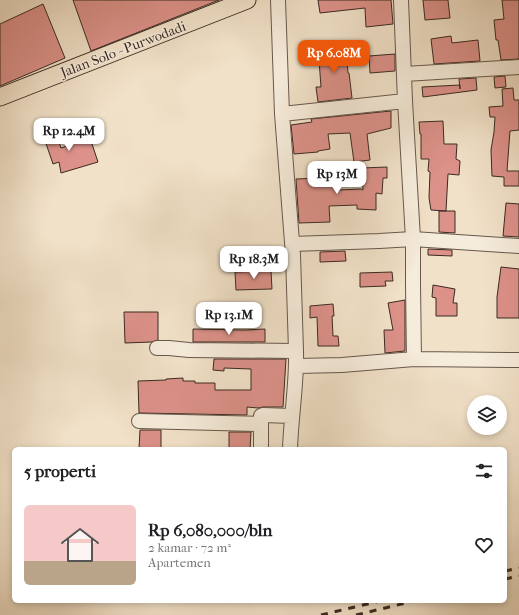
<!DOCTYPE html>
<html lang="id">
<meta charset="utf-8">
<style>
body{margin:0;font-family:"IM FELL French Canon",serif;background:#f6f6f6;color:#202124;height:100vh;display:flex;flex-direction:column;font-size:15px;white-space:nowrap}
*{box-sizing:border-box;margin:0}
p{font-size:13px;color:#757577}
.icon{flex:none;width:22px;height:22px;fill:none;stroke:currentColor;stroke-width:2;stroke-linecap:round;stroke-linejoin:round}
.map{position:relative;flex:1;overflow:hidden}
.side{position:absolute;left:12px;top:447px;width:495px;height:156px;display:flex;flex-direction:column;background:#fff;border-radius:6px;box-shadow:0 2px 6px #0003}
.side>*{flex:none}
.fabs{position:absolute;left:467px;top:395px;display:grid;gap:8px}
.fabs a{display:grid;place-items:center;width:40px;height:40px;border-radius:50%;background:#fff;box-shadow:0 2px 6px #0003;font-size:20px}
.price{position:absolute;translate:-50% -34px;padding:0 9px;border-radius:8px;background:#fff;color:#222;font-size:13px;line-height:26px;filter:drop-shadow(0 1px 2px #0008)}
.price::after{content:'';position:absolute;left:50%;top:24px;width:12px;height:9px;margin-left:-6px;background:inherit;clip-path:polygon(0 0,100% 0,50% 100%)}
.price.active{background:#ea580c;color:#fff}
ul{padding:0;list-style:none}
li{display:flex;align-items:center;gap:12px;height:100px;padding:0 12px}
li+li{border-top:1px solid #e0e0e0}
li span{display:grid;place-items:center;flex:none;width:112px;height:80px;border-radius:6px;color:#555}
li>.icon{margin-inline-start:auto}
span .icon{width:48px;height:48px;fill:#fffc;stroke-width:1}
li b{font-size:17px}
h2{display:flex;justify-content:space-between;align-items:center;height:48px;padding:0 12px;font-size:17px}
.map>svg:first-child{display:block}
.building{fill:#dc9189;stroke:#3b2a22}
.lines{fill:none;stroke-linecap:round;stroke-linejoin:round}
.minor-casing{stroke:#68584c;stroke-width:16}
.major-casing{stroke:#3b2a22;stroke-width:19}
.minor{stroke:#f6ecdb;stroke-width:14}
.major{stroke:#f1e1c8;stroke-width:17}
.rail{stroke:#3b2a22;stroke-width:3;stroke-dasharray:7 7;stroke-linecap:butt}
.labels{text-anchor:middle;stroke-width:3;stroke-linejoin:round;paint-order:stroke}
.street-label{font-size:14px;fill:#3b2a22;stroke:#f6ecdb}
</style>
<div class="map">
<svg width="519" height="615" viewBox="0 0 519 615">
<rect width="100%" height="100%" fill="#f1e1c8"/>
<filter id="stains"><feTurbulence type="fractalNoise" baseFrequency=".005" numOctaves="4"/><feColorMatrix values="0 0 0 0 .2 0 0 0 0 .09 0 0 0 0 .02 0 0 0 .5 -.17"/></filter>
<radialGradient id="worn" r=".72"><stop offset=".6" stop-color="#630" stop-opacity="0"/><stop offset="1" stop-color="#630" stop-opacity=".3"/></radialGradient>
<path class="building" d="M73,0h146l-128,51z
M318,0h73l2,24 -27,3 -1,-19 -45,5z
M423,0h25l2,18 -25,2z
M502,0h17v59l-18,1 -3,-20h-2l-2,-20 10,-1z
M43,4l22,54 -65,28v-62z
M451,36l1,7 26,-3 2,21 -46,3 -3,-25z
M346,44l2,29h1l3,25 -34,4 -2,-15h5l-3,-41z
M395,54v17l-25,2 -1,-17z
M505,76l1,11 -11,1 -1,-11z
M476,78l1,12 -54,7 -1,-10 38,-2v4l-1,-10z
M513,88l1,12h5v30l-9,1 -3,40h12v15h-15v-9l-12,-1 -1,-26 3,-18 1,-15h-5l-1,-10 14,-1 -1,-17z
M391,111v17l-24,6 3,26 -16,2 -4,-29 -22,1 2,15 -12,2v1l-24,2 -3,-29 21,-3 -1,-3z
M443,121l1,23h13l-1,15 4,2 -1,14 -11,-1 -2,37h9v22l-16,-1v-21h7l-15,-1 -2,-12 1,-26 -2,-1 1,-12h-8v-25h-1l-1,-12z
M53,125l8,23 29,-10 8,24 -37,11 -2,-11 -6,2 -12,-35z
M387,167v11h-4l-1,16 -6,-1v17l-19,-1v-4l-28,1 1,16 -31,1 -3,-44 25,-1v3l16,-2 2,11 22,-1 2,1 -1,-22z
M506,203l13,1v33l-16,-1z
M428,249l24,1v6l-24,-1z
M345,251l1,10 -26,1v-10z
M501,267l18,2v49h-22v-21z
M271,271l1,18 -36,1 -1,-18z
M392,272l1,9h-8l1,5 -26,1v-14z
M433,285l22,4 -2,14h4v13h-21v-18l-4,-1z
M405,300v51l-20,2 -1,-23h9l-5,-27z
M333,304l1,12h-2l1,20h5l1,10h-21l-1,-29 -7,1v-12z
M124,312h34v28l-6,2 -27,1z
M193,329l51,1 21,-1v13h-72z
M214,359h72l-3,48h-20l-5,1 -11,-1v8l-108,-2 -1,-32 28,-1v-1l17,-1v3h12v2h20v7h36v-21l-27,-1v3l-11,-1z
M140,430h21v19h-22z
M229,432h22l-1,17h-21z"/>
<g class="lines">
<defs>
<path id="minor" d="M278,0l4,114 11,141 3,96c1,32 -5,65 -6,98
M401,0l4,101 8,138 106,7
M405,74l114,-7
M282,114l123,-13
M292,244l87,-3 34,-2v45l1,75 -72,6 -45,1
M157,348h12l20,2 107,1
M414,359l105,1
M139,421l122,3v25
M261,424v-8l2,-1 28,1"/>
<path id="major" d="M0,97l247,-97"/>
</defs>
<use href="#minor" class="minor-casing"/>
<use href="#major" class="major-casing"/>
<use href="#minor" class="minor"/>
<use href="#major" class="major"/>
<path class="rail" d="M505,571l14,-3
M505,579l14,-3
M321,615l59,-14
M356,615l58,-14"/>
</g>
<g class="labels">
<g class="street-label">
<text transform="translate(123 49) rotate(-21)" y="5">Jalan Solo - Purwodadi</text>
</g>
</g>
<rect width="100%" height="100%" filter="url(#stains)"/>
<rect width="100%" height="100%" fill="url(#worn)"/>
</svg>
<div class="fabs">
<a><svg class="icon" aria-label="layers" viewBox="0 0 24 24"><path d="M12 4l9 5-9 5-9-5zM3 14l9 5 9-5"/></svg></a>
</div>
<b class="price active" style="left:334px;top:74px">Rp 6.08M</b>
<b class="price" style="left:69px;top:152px">Rp 12.4M</b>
<b class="price" style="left:337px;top:195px">Rp 13M</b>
<b class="price" style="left:254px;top:280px">Rp 18.3M</b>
<b class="price" style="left:229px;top:336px">Rp 13.1M</b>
<section class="side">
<h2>5 properti<svg class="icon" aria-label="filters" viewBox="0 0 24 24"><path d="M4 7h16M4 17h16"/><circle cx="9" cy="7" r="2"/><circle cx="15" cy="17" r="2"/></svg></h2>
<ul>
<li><span style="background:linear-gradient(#f6c9c9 70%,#b9a48a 0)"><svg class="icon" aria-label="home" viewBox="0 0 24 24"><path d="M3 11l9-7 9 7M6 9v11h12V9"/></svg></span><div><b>Rp 6,080,000/bln</b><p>2 kamar · 72 m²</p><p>Apartemen</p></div><svg class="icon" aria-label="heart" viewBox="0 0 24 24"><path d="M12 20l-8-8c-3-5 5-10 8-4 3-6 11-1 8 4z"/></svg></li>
</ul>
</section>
</div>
